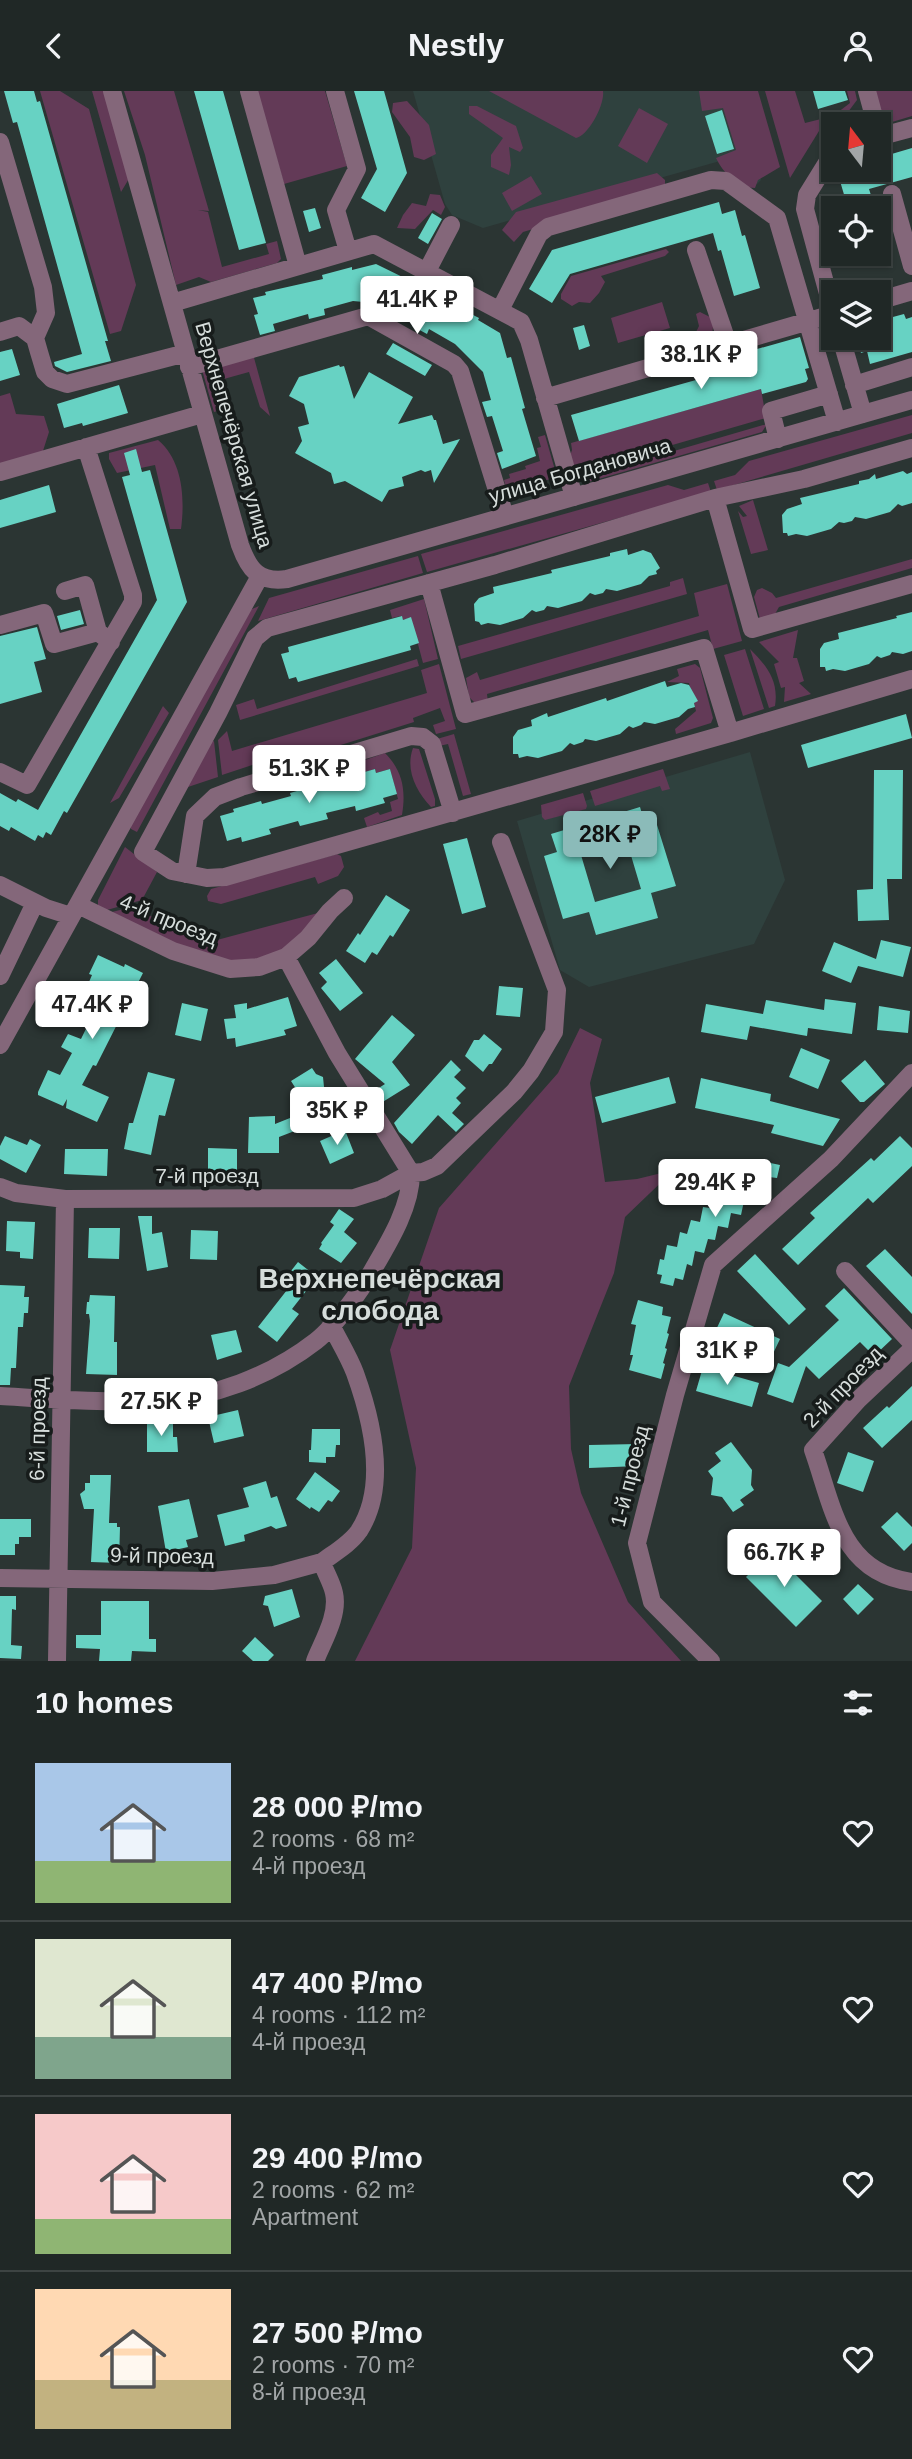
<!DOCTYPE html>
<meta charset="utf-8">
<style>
body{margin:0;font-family:Helvetica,sans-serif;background:#28302e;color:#f1f3f6;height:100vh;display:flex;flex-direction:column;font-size:26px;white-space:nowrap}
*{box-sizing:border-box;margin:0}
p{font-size:23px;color:#a2a6a7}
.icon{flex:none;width:38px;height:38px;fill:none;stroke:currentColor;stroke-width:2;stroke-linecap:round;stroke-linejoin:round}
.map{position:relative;height:1570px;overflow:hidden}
.side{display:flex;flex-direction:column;background:#202826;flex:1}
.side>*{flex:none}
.needle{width:46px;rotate:344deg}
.controls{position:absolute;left:821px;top:21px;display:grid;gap:14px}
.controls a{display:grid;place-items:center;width:70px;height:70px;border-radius:0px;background:#202826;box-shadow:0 2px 5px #0004,0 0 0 2px #3d4443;font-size:35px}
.price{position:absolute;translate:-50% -60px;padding:0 16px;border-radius:7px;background:#fff;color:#222;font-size:23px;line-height:46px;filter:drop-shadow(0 2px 4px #0008)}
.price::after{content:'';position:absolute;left:50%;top:42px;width:21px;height:16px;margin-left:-10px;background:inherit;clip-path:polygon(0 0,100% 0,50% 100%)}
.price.current{background:#8bbbb9;color:#111}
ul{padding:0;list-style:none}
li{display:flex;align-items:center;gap:21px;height:175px;padding:0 35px}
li+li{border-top:2px solid #3d4443}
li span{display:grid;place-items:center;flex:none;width:196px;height:140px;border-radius:0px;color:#555}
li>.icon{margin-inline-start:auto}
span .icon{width:84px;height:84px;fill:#fffc;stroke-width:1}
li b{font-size:30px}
h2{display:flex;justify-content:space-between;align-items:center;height:84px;padding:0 35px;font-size:30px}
header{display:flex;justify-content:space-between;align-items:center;height:91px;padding:0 35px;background:#202826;font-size:32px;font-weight:800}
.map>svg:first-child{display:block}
.built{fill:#2f413e}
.green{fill:#633a57}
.building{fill:#67d2c3;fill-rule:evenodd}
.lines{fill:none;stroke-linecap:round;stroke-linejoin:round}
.minor{stroke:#84677a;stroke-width:18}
.labels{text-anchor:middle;stroke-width:7;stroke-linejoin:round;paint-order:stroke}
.street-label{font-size:21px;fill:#d6dddb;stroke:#171c1b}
.district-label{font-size:28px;font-weight:bold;fill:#d6dddb;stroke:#171c1b}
</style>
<header><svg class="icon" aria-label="back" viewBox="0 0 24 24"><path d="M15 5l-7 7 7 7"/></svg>Nestly<svg class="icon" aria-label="person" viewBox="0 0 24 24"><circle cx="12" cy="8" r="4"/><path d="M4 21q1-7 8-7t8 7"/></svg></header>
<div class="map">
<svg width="912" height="1570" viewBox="0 0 912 1570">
<rect width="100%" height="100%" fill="#2b3533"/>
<path class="built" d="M413,0h320l28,89 -4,4 -12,-3 -25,-20 -237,67 -31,-13 -7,-11z
M750,661l35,128 -31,64 -165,43 -29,-17 -43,-149z"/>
<path class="green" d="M40,0h20l29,18 47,176 -15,46 -11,3z
M92,0h13l25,86 -9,15z
M124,0h50l35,120 -11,-1 10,2 14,55 47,-13 -3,-10 11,-3 4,18 -4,4 -66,19 -12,-5 -23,8 -31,-130z
M257,0h68l22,75 -63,18z
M489,0h114c2,13 -14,44 -27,47z
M699,0h59l22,76 -22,13 -3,8c-17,0 -32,-15 -39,-30l20,-8 -13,-42 -21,3z
M765,0h30l10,32 28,-7 17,-13 -3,-12h8l2,9 -18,24 -20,7 -29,47z
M873,0h39v25l-30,9z
M407,10l22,24 7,29 -12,6 -10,-3 -4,-20 -18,-25 1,-9z
M469,15h8l39,20 7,22 -3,4 -11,-5 2,18 -2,10 -18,-8v-12l12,-17 -34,-24z
M639,17l29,16 -21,39 -29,-17z
M657,82l8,7v10l-142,42 -9,10 -12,-12 14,-18z
M531,85l11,18 -30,17 -10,-18z
M430,103l10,1 5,12 -4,8 -8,-5 -18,19 -18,-1 6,-13 9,-12 14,3z
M666,158l3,3 -4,4 -64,20 4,6 -6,11 -9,10 -11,-1 -7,4 -11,-7v-5l10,-18z
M662,211l8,26 -52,15 -7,-25z
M700,221l12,6c8,32 -31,33 -54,38l-5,-13 2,-5c17,-4 9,-11 28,1l11,-3 5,-10 -3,-12z
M253,263l17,62 -10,-9 -11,-35 -36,10 8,28 -7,2 -12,-42z
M761,298l5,29 -187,54 -5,-5 -4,-11 2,-6 -1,-7z
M10,302l6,21 28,2 5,16 -7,22 -42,13v-71z
M912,324v18l-195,57 -3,-9 21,-6 14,-14z
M767,333l-5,8 -174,50 -10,-3z
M545,344l12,42 -50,15 -3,-12 6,-2 -1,-4 17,-5 -1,-3 15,-5 -3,-13 4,-1 -3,-10z
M158,349c25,21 27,59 23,89h-11l-15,-64 -38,8 -8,-14v-6z
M708,392l3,9 -284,80 -6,-18 247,-69 16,5z
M753,409l15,50 -17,4 -13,-43 5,6 4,-1 -8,-10z
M418,465l5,17 -165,48 11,-23z
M912,468v9l-133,39 -4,7 -15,5 -6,-22 3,-7 5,-2 10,5 4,5z
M683,487l4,16 -226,65 -3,-13 212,-60v-4z
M727,493l15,57 -29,8 -5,-19 -221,64 1,9 -11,2 -8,-8 -3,-19 11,-6 3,8 219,-64 -5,-23z
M424,508l14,60 -15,4 -12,-45 -8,2 -2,-4 -9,2 -2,-8z
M259,515l-122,226 -6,-3v-7l112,-209z
M798,539l-5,28h4l7,23 -5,2 12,11 -27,8 1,-15 -4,1 -7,-24 5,-2 -20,-20z
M745,558l19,60 -21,7 -19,-61z
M750,558c17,17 29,32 25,57l-6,2z
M417,568l2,7 -179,54 -4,-15 18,-6 3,10z
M439,573l17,65 -20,5 -3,-9 12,-4 -5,-13 -27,10 1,4 -121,38 -17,-3 -54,18 -4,-35 9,-9 5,20 195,-58 -6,-23z
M695,573l5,4 13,50 -2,5 -35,11 -1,-5 21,-18 -7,-28 -22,-1 12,-6 -2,-7z
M163,615l6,7 -50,85 -9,5z
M454,643l17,60 -8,2 -15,-52 -9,2 -2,-7z
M214,650l4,36 -33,11 23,-45z
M413,657l6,1 16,50v7l-4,1c-15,-16 -26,-37 -18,-59z
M385,662c18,18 21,38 17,62l-35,12 -3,-9 14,-6 2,3 12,-4 -2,-9 8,-3 -8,-30 -14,4 -1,-4 -10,3 -3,-11z
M663,678l7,20 -8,2 -2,-5 -65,20 -5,-15z
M583,702l4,13 -1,3 -41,11 -3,-3 -1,-12z
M125,756l32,25 -15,28 -35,10 -9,-1v-9z
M337,763l4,2 3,11 -6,9 -20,8 -3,-7 -94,27 -13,-3 -1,-5 4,-7z
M140,814l-2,5 52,25 27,5 101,-27 -29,41 -59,15 -122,-56z
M580,937l22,11 -12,44 15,99 32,-3 37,-9 -49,47 -11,56 -45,113 2,63 10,44 47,109 53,59h-326l57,-113 4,-80 -26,-118 49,-142 119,-135z"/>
<path class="building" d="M4,0h30l3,11 3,-1 68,240h-3l6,20 -44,11 -12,-6 -1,-4 28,-8 -65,-232 -4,1z
M194,0h29l43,152 -27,7z
M354,0h30l23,82 -22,39 -24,-14 16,-29z
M813,0h32l3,9 -30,9z
M722,19l12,39 -17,5 -12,-38z
M912,57v29l-43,12 6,19h-27l-8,-27 13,-4 -3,-7h28v-12z
M719,111l3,12 13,-4 7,26 3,-1 15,53 -26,8 -13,-46 -3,1 -5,-18 -143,41 -18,29 -23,-14 23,-39z
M315,117l6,20 -12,4 -6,-21z
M432,122l10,6 -14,25 -10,-6z
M376,173l51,25 -1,2 53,27 -1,2 22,13 7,25 4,-1 14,51 -3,1 14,47 -34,13 -5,-16 6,-2 -11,-35 -5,1 -5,-15 9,-2 -8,-28 -28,-28 -26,-15 -2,5 -15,-8 3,-5 -30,-17 -32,-3 -29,8 1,6 -16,4 -1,-5 -35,10 2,7 -15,4 -6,-20 4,-1 -5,-16 13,-3 -1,-3 58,-13 -1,-4 30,-8v3z
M904,223l2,5 6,-2v35l-42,12 -3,-13 -6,2 -4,-15h21v-17z
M584,234l6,21 -11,4 -6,-22z
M800,246l9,31 -4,1 3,10 -2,3 -44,12 -1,-5 -182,52 -8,-26 182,-51 -3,-13z
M393,252l39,22 -7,11 -39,-22z
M12,258l8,26 -20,6v-29z
M339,274l1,2 4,-1 10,33 15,-27 44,25 -15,27 34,-9 2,5h2l7,24 17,-5 -26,44 -3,-13 -6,2 -4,-2 -19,7 2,9 -15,4 -7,12 -37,-21 -11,3 -3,-11 -36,-20 7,-12 -4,-14 11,-3 -5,-20 -15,-8 10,-19z
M119,294l9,28 -45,13 -1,-3 -18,5 -7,-24z
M136,358l6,23 8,-2 37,132 -120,211 -3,-2 -13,24 -5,-3 -3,6 -5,-3 -3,6 -24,-14 -2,4 -9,-5v-33l16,9 2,-3 20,11 119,-210 -35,-123 8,-2 -6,-22z
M903,380l4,3 5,-2v31l-10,3 -4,-2 -8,8 -24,7 -11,-2 -3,4 -8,2 -5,-1 -8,7 -24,7 -11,-2 -8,2 -1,-3h-4l-1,-18 5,-6 15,-5 -2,-6 59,-14v-3l10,-2 6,-5 1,5z
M49,394l7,27 -56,16v-28z
M627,458l1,6 15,-5 8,3 9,15 -4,3 1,3 -8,2 -8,8 -24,7 -11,-2 -3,4 -8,2 -5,-2 -8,8 -24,7 -11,-2 -3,4 -8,2 -4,-2 -9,8 -23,7 -12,-2 -7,2 -2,-3 -4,-1 -1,-17 5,-6 15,-5 -1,-6 59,-14 -1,-3 59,-14v-3z
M80,519l4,14 -23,6 -4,-14z
M912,521v39l-9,3 -11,-2 -2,3 -9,3 -4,-2 -8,8 -24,7 -12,-2 -7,2 -1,-4h-5v-18l4,-6 15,-4 -1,-6 59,-15 -1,-2z
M402,525l1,4 8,-3 8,26 -9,3 1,4 -113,32 -2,-5 -7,2 -8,-25 8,-2 -1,-5z
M37,536l9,32 -12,3 8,30 -42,12v-68z
M665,590l2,6 14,-4 8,2 9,16 -4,2 1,4 -7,2 -9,8 -24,7 -11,-2 -3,3 -8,3 -4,-2 -9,8 -24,7 -11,-2 -2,3 -9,3 -4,-2 -8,8 -24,7 -11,-2 -8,2 -1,-4h-5v-17l5,-7 14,-4 -1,-6 16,-7 1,4 58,-19 1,3z
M906,623l6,24 -104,30 -7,-23z
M375,678l1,4 14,-4 7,25 -14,4 2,5 -29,8 -1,-5 -29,7 2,6 -28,7 -2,-5 -29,8 2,5 -29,8 -1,-5 -14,4 -7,-25 14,-4 -1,-3 28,-8 1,3 29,-8 -1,-3 28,-8 1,3 28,-7v-4z
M874,679h29l-1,109h-15l2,41 -31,1 -1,-31 16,-1z
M640,716l6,21 11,-3 19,61 -25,7 7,25 -62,17 -7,-23 -26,7 -19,-63 13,-4 -6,-18zM627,751l14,47 -46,13 -14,-47z
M467,747l19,69 -24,7 -19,-70z
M386,804l24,15 -17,27 -3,-2 -13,20 -5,-3 -7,11 -19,-12 12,-18 2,2z
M881,849l30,7 -8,30 -45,-11 -7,17 -29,-12 12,-29 42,17z
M98,864l26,12 1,-3 18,9 -47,93 -3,-1 -11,20 27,12 -12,25 -31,-14 1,-9 -4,7 -25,-11v-3l10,-22 12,5 12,-22 -11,-6 7,-13 13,5 24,-49 -16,-8 3,-7 -3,-1z
M336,868l27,34 -23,18 -19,-23 6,-6 -8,-9z
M499,895l24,2 -3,29 -24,-2z
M288,906l9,29 -13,4 2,5 -50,12 -1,-9 -8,1 -3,-20 12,-1 -2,-13 13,-2v6z
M825,908l31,4 -4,31 -44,-6 -1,8 -57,-10 -3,14 -46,-8 5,-28 57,10 3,-14 58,10z
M182,912l26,6 -7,32 -26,-6z
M879,915l31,5 -2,22 -31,-3z
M392,924l23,20 -23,27 18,23 -29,18 -7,-12 11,-7 -30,-25z
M484,943l18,15 -10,15h-3l-6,8 -18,-16 9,-16h5z
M801,957l29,12 -12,29 -29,-12z
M451,969l10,10 -7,7 12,11 -10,10 5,5 -9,10 12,11 -8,8 -18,-17 -26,29 -13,-12 -5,-9z
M865,969l20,24 -21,18h-4l-19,-21z
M312,977l4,6 7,3 1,10 4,5 -21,14 -16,-25z
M148,981l27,7 -10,37 -6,-1 -8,40 -27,-6 5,-26h4z
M669,986l7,26 -74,20 -7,-26z
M701,987l70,16 -1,7 70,18 -17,27 -52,-13 3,-8 -79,-17z
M300,1023l5,13 -26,10v16h-31l1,-36 26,-1v8z
M345,1039l9,23 -24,11 -10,-23z
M5,1045l22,9 3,-6 11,6 -15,28 -26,-14v-13z
M900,1045l12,12v18l-39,37 -5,-5 -70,67 -16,-16 33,-31 -5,-5 61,-55 3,3z
M208,1057l29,1v23l-29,-1z
M65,1058h43l-1,27 -43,-2z
M752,1068l28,6 -3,13 -8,-1 -3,13 -10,-2 -3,15 -9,-2 -3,14 -10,-2 -3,15 -10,-2 -3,14 -7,-1 -4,14 -9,-2 -3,15 -5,-2 -4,16 -8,-2 -2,8 -13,-3 2,-8 -5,-1 3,-15 4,1 3,-15 10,2 3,-15 7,2 4,-14 9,2 3,-15 7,1 3,-14 8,2 3,-15 9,2 3,-14 14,4z
M339,1118l15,10 -10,13 13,11 -16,20 -22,-14 3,-5 -1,-1 13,-18 -4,-3z
M138,1125h14v18l10,-2 6,35 -21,4z
M7,1130l28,1 -2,37 -13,-1v-6l-14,-1z
M89,1137h31l-1,31 -31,-1z
M191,1139l27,1 -1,29 -27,-1z
M885,1158l27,28v37l-46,-48z
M755,1163l51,55 -17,16 -52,-54z
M298,1171l19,15 -25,32 7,5 -22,28 -19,-15 29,-37 -7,-5z
M0,1194l25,1 -1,11h5l-1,16h-4l-1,14h-5l-2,41h-5l-1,17h-10z
M844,1197l48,51 -18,17 -14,-14 -41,37 -13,-13 -13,37 -26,-9 11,-31 11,4 50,-47 -14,-14z
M90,1204l25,1 -1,46h3v33l-31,-1 4,-53 -1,-7h-3l1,-12h2z
M638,1209l25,7 -1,8 9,2 -4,16 2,1 -4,14 2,1 -4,14 2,1 -4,15 -32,-9 4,-15h-3l6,-30 -5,-1z
M724,1222l56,26 -10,21 -56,-26z
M236,1239l6,22 -25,8 -6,-25z
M703,1276l56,16 -7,24 -56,-16z
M912,1295v34l-30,28 -19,-20 24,-22 2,2z
M238,1319l6,26 -30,7 -6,-26z
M173,1332v14h4l1,15h-31v-28z
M312,1338h28v16h-4l-1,12h-9v6l-17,-1v-12h2z
M731,1351l21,28 -1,15 3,5 -14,10 4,5 -11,7 -11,-15 -11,-2 2,-17 -5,-7 13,-10 -6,-8z
M638,1353v22l-49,2v-23z
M848,1361l26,9 -11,31 -26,-9z
M315,1381l25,19 -8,11 -4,-2 -9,12 -8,-5 -1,2 -14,-10z
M90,1384h21l-2,48h8v4h3l-1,36 -28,-1 3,-53h-10l-4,-15 5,-4v-7h5z
M266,1390l5,17 6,-2 10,30 -11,3 -5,-3 -27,9 1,6 -20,5 -8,-31 32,-8 -6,-19z
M189,1408l9,38 -12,3 2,7 -22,5 -8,-46z
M897,1421l15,15v16l-8,8 -23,-24z
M0,1428h31v18h-12v7h-4v11h-15z
M772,1460l50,50 -26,26 -50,-50z
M858,1493l16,15 -16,16 -15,-16z
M292,1498l8,28 -26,10 -6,-21 -5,-1 2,-9z
M0,1505h16v14l-4,-1 -1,36 11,1 -1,13 -21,-1z
M101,1510h48v38h7v13l-24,-1 -1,10h-32l1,-12 -24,-1v-13h25z
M255,1546l19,18 -6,6h-15l-11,-10z"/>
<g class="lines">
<path class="minor" d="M112,0l128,454c9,25 19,38 47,34l625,-179
M249,0l49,175
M335,0l22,78 -21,41 12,41
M867,0l9,33
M878,46l34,-9
M0,51l43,145 3,26 -11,25 4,14 6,20 7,7 15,5 119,-31
M833,62l-26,42 -2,14 28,103
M892,103l20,72
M696,159l32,94
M427,180l24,-46
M878,210l34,-10
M172,212l202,-59 147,78 8,18 45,157
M500,219l39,-76 9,-7 163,-47 15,1 51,37 60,204
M0,241l19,-6 16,12
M841,247l22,76
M189,276l179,-51 86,48 6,7 45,145
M854,294l58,-18
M545,307l288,-84
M778,348l-7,-28 58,-17
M912,357l-108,31 -89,19 37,131 160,-45
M0,381l202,-58
M715,407l-220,67 -228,63 -12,10 -37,75 -75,139 29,19 35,7 18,-1 505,-144
M429,492l36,131 239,-66 26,85 182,-54
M65,500l20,-6 13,47
M0,534l44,-12 10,31 44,-12 13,10
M0,681l27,13 106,-183v-7l-47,-148
M186,783l9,-58 20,-19 26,-10 170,-51 12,1 9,7 21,69
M0,794l46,23 25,8
M78,814l95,46 57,18 29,-2 27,-10 22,-19 22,-27 14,-13
M286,866l51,96 74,120
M0,885l35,-73
M0,954l260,-469
M0,1096l16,6 49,6 289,-1 28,-9 29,-16 12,-1 14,-6 77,-74 17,-21 23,-39 3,-42 -56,-148
M845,1180l67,72
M912,1258l-54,51 -45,50c20,56 27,123 99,132
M0,1305c51,3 103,7 154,5 57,-2 117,-25 162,-60 19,-15 47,-53 59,-75 16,-27 36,-61 36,-93
M0,1487l212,3 62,-6 48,-13
M57,1570l8,-462
M315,1570c8,-20 24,-46 19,-68 -2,-10 -9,-21 -12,-31 12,-9 28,-18 37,-31 29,-45 13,-111 -4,-158 -6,-16 -16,-32 -24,-48
M711,1570l-59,-59 -15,-59 38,-148 38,-130 118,-106 81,-86"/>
</g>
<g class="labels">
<g class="street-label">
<text transform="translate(234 344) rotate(74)" y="7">Верхнепечёрская улица</text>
<text transform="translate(580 380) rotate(-16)" y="7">улица Богдановича</text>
<text transform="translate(169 829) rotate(22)" y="7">4-й проезд</text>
<text x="207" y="1092">7-й проезд</text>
<text transform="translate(843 1296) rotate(-46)" y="7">2-й проезд</text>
<text transform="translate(38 1338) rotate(-89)" y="7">6-й проезд</text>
<text transform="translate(630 1385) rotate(-76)" y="7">1-й проезд</text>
<text transform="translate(162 1465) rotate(1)" y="7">9-й проезд</text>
</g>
<g class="district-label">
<text x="380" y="1197">Верхнепечёрская<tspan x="380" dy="32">слобода</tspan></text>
</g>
</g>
</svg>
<div class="controls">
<a><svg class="needle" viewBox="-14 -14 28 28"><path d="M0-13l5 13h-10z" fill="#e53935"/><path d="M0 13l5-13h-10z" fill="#a2a6a7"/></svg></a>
<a><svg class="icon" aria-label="locate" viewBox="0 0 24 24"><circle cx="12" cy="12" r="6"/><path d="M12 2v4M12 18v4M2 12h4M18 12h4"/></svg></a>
<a><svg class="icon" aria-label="layers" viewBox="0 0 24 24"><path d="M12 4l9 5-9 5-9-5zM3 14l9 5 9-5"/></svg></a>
</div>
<b class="price" style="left:417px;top:245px">41.4K ₽</b>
<b class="price" style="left:701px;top:300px">38.1K ₽</b>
<b class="price" style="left:309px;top:714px">51.3K ₽</b>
<b class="price current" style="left:610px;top:780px">28K ₽</b>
<b class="price" style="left:92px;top:950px">47.4K ₽</b>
<b class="price" style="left:337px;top:1056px">35K ₽</b>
<b class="price" style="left:715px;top:1128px">29.4K ₽</b>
<b class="price" style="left:727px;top:1296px">31K ₽</b>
<b class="price" style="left:161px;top:1347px">27.5K ₽</b>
<b class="price" style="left:784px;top:1498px">66.7K ₽</b>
</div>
<section class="side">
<h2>10 homes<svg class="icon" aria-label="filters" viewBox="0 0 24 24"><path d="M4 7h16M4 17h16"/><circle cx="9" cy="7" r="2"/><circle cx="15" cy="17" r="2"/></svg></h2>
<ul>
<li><span style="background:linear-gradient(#a9c7e8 70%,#8fb573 0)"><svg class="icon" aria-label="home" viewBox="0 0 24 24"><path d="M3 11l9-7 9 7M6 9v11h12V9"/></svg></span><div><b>28 000 ₽/mo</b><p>2 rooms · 68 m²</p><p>4-й проезд</p></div><svg class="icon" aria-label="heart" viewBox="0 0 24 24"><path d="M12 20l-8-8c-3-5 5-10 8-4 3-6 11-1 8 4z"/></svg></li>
<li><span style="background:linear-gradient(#dfe7d0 70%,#7fa58c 0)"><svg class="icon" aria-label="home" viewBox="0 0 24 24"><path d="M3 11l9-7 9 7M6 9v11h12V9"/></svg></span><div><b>47 400 ₽/mo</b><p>4 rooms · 112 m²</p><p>4-й проезд</p></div><svg class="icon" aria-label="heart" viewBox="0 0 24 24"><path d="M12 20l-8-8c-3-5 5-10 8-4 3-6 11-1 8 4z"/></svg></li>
<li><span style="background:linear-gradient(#f6c9c9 75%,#8fb573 0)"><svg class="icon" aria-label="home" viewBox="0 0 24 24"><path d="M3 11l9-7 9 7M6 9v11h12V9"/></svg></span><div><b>29 400 ₽/mo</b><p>2 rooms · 62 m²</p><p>Apartment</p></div><svg class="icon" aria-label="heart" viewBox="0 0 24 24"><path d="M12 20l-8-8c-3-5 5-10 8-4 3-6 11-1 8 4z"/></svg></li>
<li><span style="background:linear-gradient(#ffd9b3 65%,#c2b280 0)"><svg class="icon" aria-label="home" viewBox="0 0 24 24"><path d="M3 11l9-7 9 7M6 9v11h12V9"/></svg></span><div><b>27 500 ₽/mo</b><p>2 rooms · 70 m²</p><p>8-й проезд</p></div><svg class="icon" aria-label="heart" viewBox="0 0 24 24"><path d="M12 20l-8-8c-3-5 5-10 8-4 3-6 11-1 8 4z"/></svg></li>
</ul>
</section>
